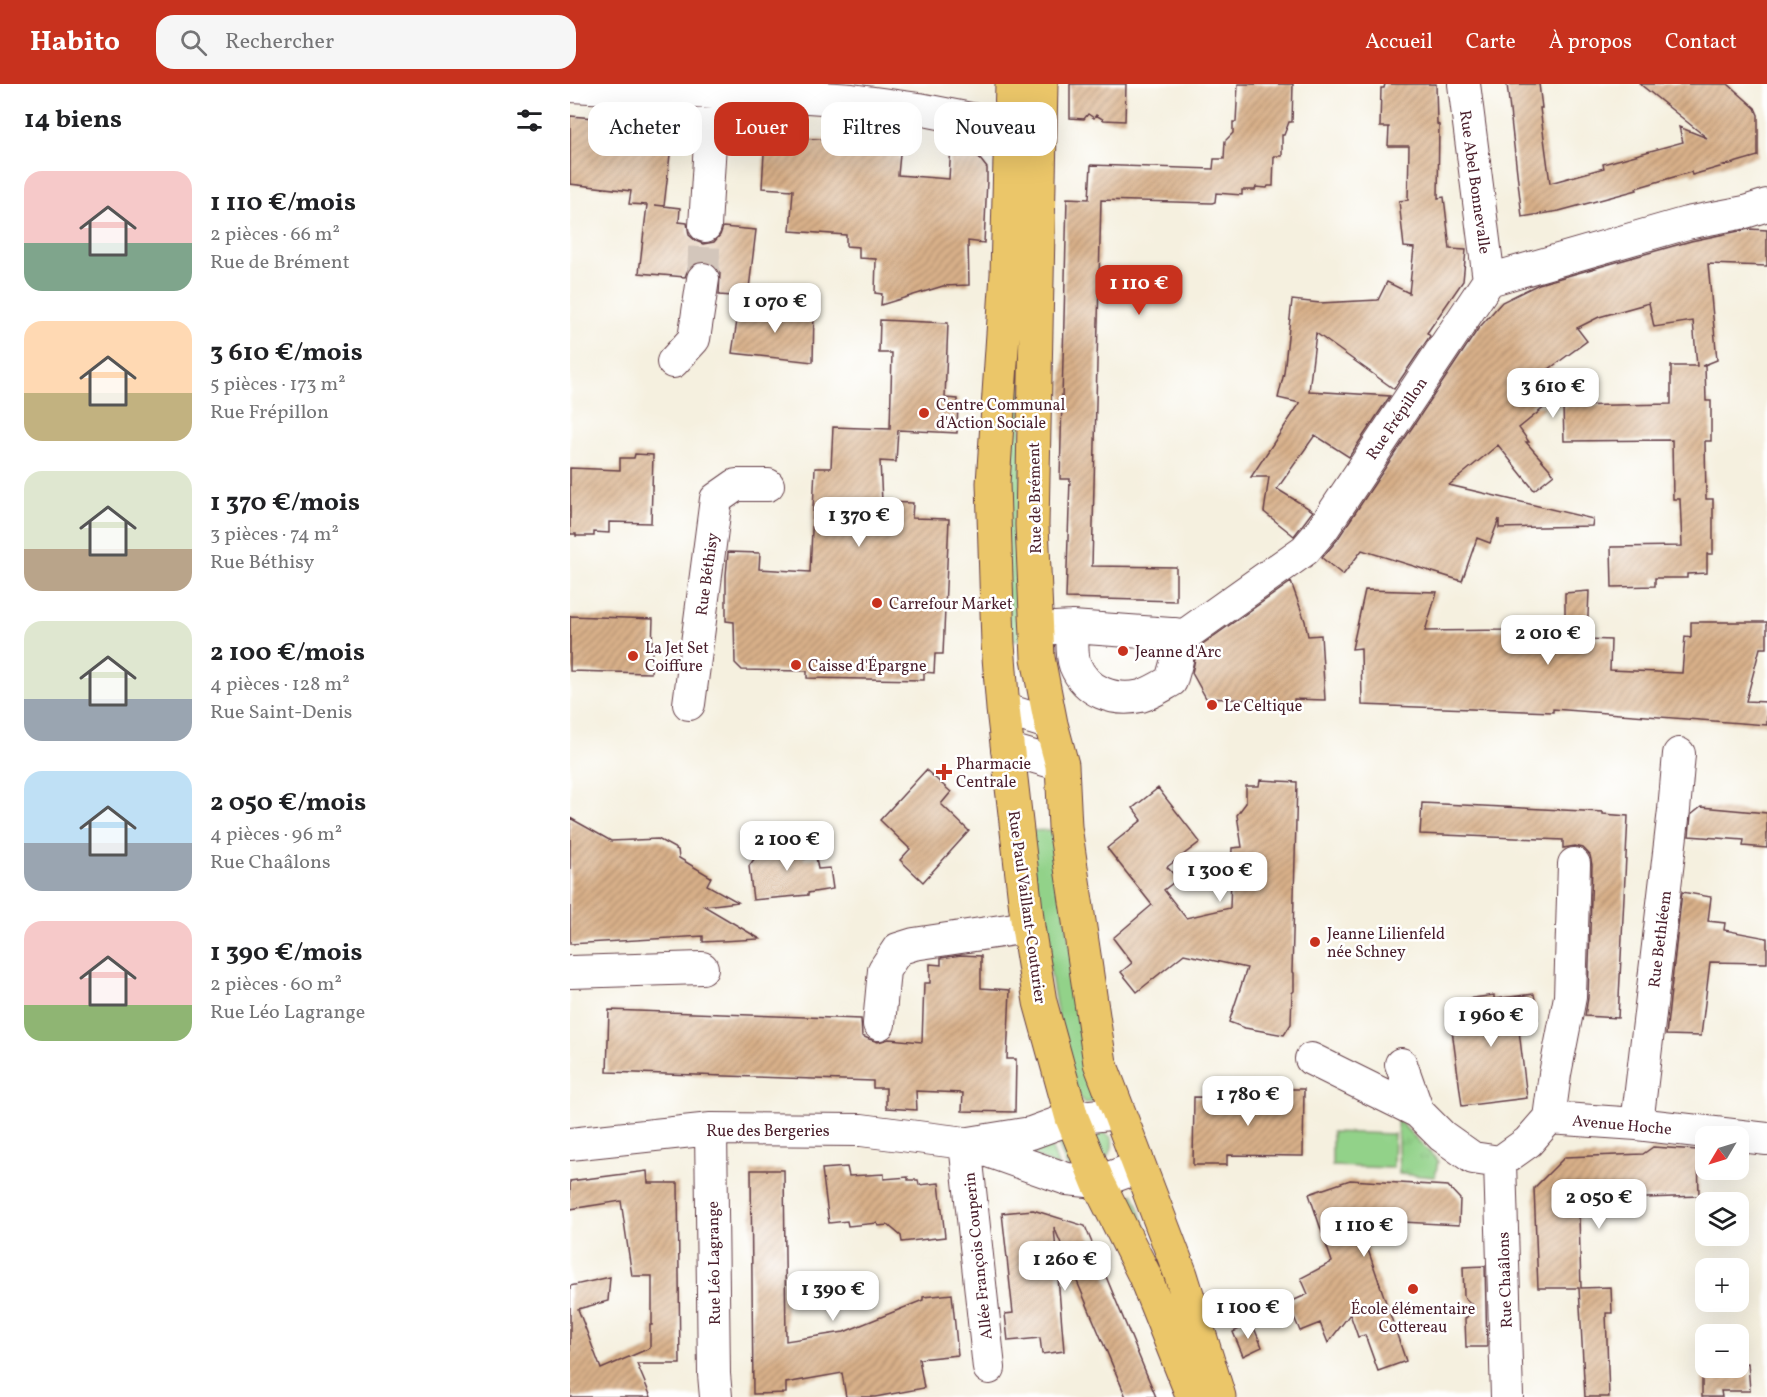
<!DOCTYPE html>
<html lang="fr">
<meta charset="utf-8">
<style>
body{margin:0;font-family:Vollkorn,serif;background:#f6f6f6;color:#202124;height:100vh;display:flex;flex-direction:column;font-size:22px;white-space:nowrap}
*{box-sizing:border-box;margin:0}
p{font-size:20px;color:#757577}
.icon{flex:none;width:33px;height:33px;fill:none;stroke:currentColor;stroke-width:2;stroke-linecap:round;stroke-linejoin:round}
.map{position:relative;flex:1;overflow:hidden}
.side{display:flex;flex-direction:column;background:#fff;width:570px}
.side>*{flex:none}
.hud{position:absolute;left:18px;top:18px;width:570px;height:54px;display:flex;gap:12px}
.needle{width:39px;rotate:232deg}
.buttons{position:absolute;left:1125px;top:1042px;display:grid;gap:12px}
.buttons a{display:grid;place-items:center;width:54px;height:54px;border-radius:12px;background:#fff;box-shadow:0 6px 24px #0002;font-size:30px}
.price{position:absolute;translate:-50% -51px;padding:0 14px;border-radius:12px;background:#fff;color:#222;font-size:20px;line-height:39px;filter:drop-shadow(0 2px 3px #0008)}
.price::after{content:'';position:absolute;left:50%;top:36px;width:18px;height:14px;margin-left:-9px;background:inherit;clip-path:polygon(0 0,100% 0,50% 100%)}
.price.current{background:#c8321e;color:#fff}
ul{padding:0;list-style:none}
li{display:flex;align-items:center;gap:18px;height:150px;padding:0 24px}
li span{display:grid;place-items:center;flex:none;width:168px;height:120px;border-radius:18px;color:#555}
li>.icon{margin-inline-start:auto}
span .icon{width:72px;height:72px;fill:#fffc;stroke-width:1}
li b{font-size:26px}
h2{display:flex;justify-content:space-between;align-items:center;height:72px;padding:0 24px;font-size:26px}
.pill{padding:0 21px;border-radius:18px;background:#fff;box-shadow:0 6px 24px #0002;font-size:21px;line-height:54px}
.pill.current{background:#c8321e;color:#fff}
header{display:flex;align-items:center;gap:36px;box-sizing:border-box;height:84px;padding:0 30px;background:#c8321e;color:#fff}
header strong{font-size:28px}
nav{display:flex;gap:33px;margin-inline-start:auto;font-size:21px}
.search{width:420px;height:54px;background:#f6f6f6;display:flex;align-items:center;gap:15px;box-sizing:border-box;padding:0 21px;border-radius:18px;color:#757577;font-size:22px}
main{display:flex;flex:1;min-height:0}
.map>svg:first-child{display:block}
.grass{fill:#92d289;stroke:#6e785a;stroke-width:1.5}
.park{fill:url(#park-tufts);stroke:#6e785a;stroke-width:1.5}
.building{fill:url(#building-hatch)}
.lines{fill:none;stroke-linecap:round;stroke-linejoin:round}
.minor-tunnel{stroke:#d3c6bb;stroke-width:32;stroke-dasharray:32 16;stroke-linecap:butt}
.minor-casing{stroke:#643e46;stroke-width:34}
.major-casing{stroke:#643e46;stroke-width:35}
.minor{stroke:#fff;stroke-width:32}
.major{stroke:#ebc669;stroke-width:33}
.poi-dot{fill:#c8321e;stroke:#fff;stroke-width:2}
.labels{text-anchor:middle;stroke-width:5;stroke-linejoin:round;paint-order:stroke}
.street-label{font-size:16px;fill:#4a1f2b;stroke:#fff}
.poi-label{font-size:16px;fill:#4a1f2b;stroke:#fff;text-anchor:start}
</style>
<header>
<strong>Habito</strong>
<div class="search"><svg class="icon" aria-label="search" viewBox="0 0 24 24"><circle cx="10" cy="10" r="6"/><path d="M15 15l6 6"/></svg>Rechercher</div>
<nav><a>Accueil</a><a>Carte</a><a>À propos</a><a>Contact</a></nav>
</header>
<main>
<section class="side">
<h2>14 biens<svg class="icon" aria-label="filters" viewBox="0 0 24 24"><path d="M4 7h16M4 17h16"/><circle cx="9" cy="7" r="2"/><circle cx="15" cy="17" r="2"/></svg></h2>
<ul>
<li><span style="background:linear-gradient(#f6c9c9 60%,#7fa58c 0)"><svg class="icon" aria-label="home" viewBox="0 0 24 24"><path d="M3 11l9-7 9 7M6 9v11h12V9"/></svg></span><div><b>1 110 €/mois</b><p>2 pièces · 66 m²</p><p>Rue de Brément</p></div></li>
<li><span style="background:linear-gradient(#ffd9b3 60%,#c2b280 0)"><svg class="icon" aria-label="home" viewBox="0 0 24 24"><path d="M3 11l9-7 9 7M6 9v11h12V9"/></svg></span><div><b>3 610 €/mois</b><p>5 pièces · 173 m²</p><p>Rue Frépillon</p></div></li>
<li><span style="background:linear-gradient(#dfe7d0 65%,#b9a48a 0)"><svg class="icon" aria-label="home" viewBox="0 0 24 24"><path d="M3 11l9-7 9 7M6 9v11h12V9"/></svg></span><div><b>1 370 €/mois</b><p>3 pièces · 74 m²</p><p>Rue Béthisy</p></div></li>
<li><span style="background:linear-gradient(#dfe7d0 65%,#9aa5b1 0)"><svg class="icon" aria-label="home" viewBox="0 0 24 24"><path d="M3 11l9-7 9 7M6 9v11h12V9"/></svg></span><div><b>2 100 €/mois</b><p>4 pièces · 128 m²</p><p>Rue Saint-Denis</p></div></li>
<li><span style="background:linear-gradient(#bfe0f5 60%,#9aa5b1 0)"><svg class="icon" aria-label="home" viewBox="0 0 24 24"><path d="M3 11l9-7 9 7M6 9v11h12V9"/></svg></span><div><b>2 050 €/mois</b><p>4 pièces · 96 m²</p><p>Rue Chaâlons</p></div></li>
<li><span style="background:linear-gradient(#f6c9c9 70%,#8fb573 0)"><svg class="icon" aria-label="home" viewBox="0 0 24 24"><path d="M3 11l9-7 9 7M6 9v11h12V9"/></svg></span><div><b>1 390 €/mois</b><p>2 pièces · 60 m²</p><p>Rue Léo Lagrange</p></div></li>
</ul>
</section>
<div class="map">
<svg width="1197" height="1313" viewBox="0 0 1197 1313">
<defs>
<pattern id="park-tufts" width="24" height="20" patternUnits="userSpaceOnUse" patternTransform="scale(1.5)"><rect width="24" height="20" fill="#92d289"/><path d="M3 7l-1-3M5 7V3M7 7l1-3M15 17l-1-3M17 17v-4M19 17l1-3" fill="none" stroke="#7fb476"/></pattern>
<pattern id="building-hatch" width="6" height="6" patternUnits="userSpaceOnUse" patternTransform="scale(1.5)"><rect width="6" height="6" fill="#d8b089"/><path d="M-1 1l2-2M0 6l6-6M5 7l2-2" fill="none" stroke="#b18f70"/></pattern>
</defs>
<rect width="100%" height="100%" fill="#fff"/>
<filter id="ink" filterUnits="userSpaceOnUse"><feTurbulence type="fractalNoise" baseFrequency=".0167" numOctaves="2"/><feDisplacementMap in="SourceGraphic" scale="12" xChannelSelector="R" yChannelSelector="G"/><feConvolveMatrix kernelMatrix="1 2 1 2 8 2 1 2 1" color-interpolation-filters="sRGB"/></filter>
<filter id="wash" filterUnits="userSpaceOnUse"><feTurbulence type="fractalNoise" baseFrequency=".008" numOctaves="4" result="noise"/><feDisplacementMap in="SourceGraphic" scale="24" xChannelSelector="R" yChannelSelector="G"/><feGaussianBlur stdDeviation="1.35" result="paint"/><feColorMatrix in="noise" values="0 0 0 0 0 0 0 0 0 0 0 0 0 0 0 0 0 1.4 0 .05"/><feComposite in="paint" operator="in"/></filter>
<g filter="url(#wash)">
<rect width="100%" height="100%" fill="#f5f0df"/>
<path class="grass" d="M449,98l5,458h-17l-2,-66z
M481,746l45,268 -4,4 -8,1 -15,-19 -42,-253z
M532,1047l10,7c2,12 -2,18 -12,24l-12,-30z
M762,1048l62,2 -1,34 -61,-2z
M491,1050l18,27 -11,9 -13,-33z
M479,1056l10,28 -43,-22z
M564,1110l20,55 -7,-15 -4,-2h-5l-20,-32 7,-1z"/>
<path class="park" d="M827,1035l41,42 -3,16 -36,-3z"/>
<g id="blocks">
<path class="building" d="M500,0h56l-1,37 -21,-1 -8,-5 -2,3 -6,-4 -4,5 -14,-1z
M668,0h55l-1,38h-3l-5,13h-2v21h-8l-1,30h-5l-1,2 -11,-1 -1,3h-13v5l-26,-2 -1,9 -3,1 -111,-3 -9,366 84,1v34l-110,-3 4,-119h-10l7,-281 22,1 2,-34 122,4 1,-10h10l1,-18 8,-8v-11h3z
M815,0h51l1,40 2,1 -1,73 6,-1 6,52 16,1 -3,31 -36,52 3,3 -36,53 -78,-56 -7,58 81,5 -41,61 -34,-22 -38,54 36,22 -19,25 -30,-24 5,-35h-18l49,-74 -22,-5 6,-25 8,-73 28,3 58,-3 9,-18 22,11 5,-45 -10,-1 -5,-46 9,-1 1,-54h-21l1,-19h-9l1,-39h3z
M937,0h32l3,24h-2l10,75 54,-15 -1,-4 80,-22 -4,-15 28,11 -67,-54h88l27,24 3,7v41l-66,19 -1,-3 -55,16 1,2 -78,21 -37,6z
M0,32l24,2 -1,12 79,8 -8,68 -9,-1 25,3 -1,14 8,1 2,12 7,6 7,3 11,-2 6,-7 3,-8 33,3 -8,67 -29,-2 1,-22 -5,-8 -9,-4 -9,1 -8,5 -4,10 -46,-4 8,-68 -18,-1 2,-13 -61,-7z
M195,52l136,8 -3,31 51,4 2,-34 22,5 14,18v12l-3,63 -16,-2 1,44 -26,1 -62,19 1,-11 -7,-1 1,-34 -17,-1v-11l-13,-1v-11l-56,-4 3,-41 -31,-2z
M1179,145l18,1v36l-59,-2 9,96 -15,6h3l1,35h5v40h-6l1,58h7v55h-6v19l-20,1v4h-32v8l-43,1 -1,-40 71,-1 -2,-47h-7l-1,-59 -108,1 -1,-35 108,-2v-38h26l-4,-45 -39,6 -5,-24 -50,14 -22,11 10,13 -38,28 12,13 -31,24h16l-27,22 10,14h-3l28,32 -20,16 -36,-45 -49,40 144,34 -1,7 -93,2v-9l-9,24 -13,-5 -15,43 -100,-31 -19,25 -21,-17 15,-18 141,-211 24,-27 37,-18 152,-43z
M169,224l75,2 -1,52 -81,-9z
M310,236l68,3 -3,75 13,1 -1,34 -59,-3 -2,32 -16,-1 2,41 31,1 -1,15 37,1 -6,135h-8l-1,19 -10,-1v8l-117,-2v-7l-65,-1 -7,-7 -1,-41 -8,-1v-46l2,-23 32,1 -1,16 51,3 5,-104h16l2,-41 57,2 2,-76h-13z
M65,370l18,1 -2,68 -42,-1v11l-15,-1v4h-18v-2h-6v-66l50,2v-12h14z
M721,498l14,39 3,15 13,-1 4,65 -31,-1v3l-88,-4 -14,-25 3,-14 -1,-9z
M795,506l72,2 -12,39 81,-1 -1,-6 60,-2v-29l24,-2 -2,48 24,1 -1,30 72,3 3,-37 6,1v-15h76v26h-7l-14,53 21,1v23l-214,-16v3l-191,-7 -1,-57 -9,1z
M0,532l83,3 -2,54 -81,-2z
M356,686l25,22 -10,12 28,27 -46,51 -23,-22 10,-11 -30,-29z
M690,696l37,2 -5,190 2,1v18l-2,2 -1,31 -7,11 -39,-7 -16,-6 18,-54 -63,-14 -47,38 -16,-20 11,-9 -19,-25 39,-33 -45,-57 35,-28 -9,-12 25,-20 42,54 -33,25 11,12 -14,11 22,28 44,-10 2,-60 10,-1 -5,-32 9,-12v-17h13z
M852,719l181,9v2l25,2 -10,202 -33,-2 3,-18 4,-133 -2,-10 -7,-7 -8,-2 -12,2v-8l-143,-6z
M1131,723l66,6v35l-24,-2 1,-6 -55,-4 2,-21z
M0,734l41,23 47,-2 20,11 1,8 32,19 -4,8 31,17 -34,4 56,33 -57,3v-6l-133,8z
M230,752l4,23 12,-2 2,12 12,-1 3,21 -25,4v2l-55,5 -4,-34 17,-23z
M1112,808l29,5 -3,24 17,2 -1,7 43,8v25l-57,-1 -9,74 -35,-1z
M391,871l20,1v32l29,2 -3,69h9l-1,53 -53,-1 1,-18 -47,-2 1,19 -31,-2v-20h-13v-7l-266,-9 2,-62 252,9 1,17 7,3 9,3 11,-3 33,3 2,-59h6v-19l11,1v-7z
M964,910l4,25 -20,3 9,76 -65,8 -13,-99 18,-2v-6l27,-4v4z
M702,1005h32l-1,67 -76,-1v10h-34l1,-68 77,1z
M1083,1063l45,3 1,46 -104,4 -16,16 2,72 30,-1 1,26h-6l3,84h-24l-6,-109h-41l-4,-100 31,-31 78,-3z
M277,1083l2,9 35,-2v5l24,-2v3h10l1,5 20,-2 6,54 -43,5 -1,-6 -13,-11 -10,1 -1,-3 -29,3 -1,-5 -18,2 -7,-54z
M181,1086h33l2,171 58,-9 79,-32v-3l29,-3 6,61 -39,4 5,29 -49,9h-29l-4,-24 -56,10v10l-33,1z
M77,1087l1,12h30l2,181h-43l14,33h-81v-111l40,-9 -2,24 -30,8 23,60 49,-21v-23h2v-49h-20l-11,-75 -51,8v-28z
M780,1096l98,6 12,13 -1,26 -94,-5 5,16 -6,2 42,123 -28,10 -13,-36 -7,2 -8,-23 -22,29 -8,-20 -20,8 -12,-28 20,-9 -7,-16 31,-16 -23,-68z
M463,1126l52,16 71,171h-30l-72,-170 10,124 -22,3 -2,-16 -32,3 -3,-27 8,-1 -11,-100z
M915,1182l2,81h-21l-1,-28 10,-11 -11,-11 -1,-30z
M682,1239l10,24 -19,9 -10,-24z
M1178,1279l2,28h-29l1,6h-20v-32h4v3h32v-4z"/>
</g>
</g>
<g filter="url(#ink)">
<use href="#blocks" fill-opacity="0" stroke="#643e46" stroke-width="1.5"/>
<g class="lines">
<path class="minor-tunnel" d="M133,195l2,-53"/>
<defs>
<path id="minor" d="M894,0l25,196
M0,2l143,7h35l104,7 67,9 93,18 21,-15
M135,142l8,-133
M103,278l21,-23 9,-60
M502,543c1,12 -1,28 3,38 11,27 39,37 66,31 10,-3 21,-10 30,-15l6,-21 -2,-26
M468,545l34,-2 113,8 120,-85 17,-20 167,-250 198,-57 58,-11 22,-7
M119,620l27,-205 20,-14h32
M433,625l48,15
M437,665l55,16
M0,888l132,-4
M309,940l5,-54 14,-21 16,-5 114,-17
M741,975l107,53
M831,980l17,48 24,24 31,22 27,4 28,-20 21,-24
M979,1034l6,-44 15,-77 4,-133
M979,1034l88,6 130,15
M1067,1040l37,-314 5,-56
M141,1045l3,245 2,23
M395,1059l24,225
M399,1059l62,-10 41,-15 47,-5
M0,1060l141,-15 150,1 104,13 102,36 31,3 41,-15
M930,1078l7,235"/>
<path id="major" d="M442,0l-5,190 -14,209 5,161 5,65 25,218 12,75 32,116 26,64 46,92 49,123
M471,0l-9,441 6,133 13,66 11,41 3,62 35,236 81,212 38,122"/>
</defs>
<use href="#minor" class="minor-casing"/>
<use href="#major" class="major-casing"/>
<use href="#minor" class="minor"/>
<use href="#major" class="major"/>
</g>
</g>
<g class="poi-dot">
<circle cx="354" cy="329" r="6"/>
<circle cx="307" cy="519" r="6"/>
<circle cx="553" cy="567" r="6"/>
<circle cx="63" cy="572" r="6"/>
<circle cx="226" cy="581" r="6"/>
<circle cx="642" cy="621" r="6"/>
<path d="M371 679h6v6h6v6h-6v6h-6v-6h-6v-6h6z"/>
<circle cx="745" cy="858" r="6"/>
<circle cx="843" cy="1205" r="6"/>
</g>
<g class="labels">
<g class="street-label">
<text transform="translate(906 98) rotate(82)" y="6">Rue Abel Bonnevalle</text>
<text transform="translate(826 334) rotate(-56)" y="6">Rue Frépillon</text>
<text transform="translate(464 414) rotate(-91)" y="6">Rue de Brément</text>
<text transform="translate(136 490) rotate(-82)" y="6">Rue Béthisy</text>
<text transform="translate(458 823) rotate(82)" y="6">Rue Paul Vaillant-Couturier</text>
<text transform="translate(1089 855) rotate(-83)" y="6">Rue Bethléem</text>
<text transform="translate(1052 1040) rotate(5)" y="6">Avenue Hoche</text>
<text x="198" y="1052">Rue des Bergeries</text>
<text transform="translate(407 1172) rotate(-96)" y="6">Allée François Couperin</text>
<text transform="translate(143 1179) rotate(-91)" y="6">Rue Léo Lagrange</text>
<text transform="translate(934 1196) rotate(-92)" y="6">Rue Chaâlons</text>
</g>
<g class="poi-label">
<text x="366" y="326">Centre Communal<tspan x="366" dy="18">d'Action Sociale</tspan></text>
<text x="319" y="525">Carrefour Market</text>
<text x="75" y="569">La Jet Set<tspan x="75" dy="18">Coiffure</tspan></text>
<text x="565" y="573">Jeanne d'Arc</text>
<text x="238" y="587">Caisse d'Épargne</text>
<text x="654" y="627">Le Celtique</text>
<text x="386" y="685">Pharmacie<tspan x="386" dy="18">Centrale</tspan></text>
<text x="757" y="855">Jeanne Lilienfeld<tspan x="757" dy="18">née Schney</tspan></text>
<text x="843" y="1230" text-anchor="middle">École élémentaire<tspan x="843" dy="18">Cottereau</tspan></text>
</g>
</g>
</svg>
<div class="buttons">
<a><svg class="needle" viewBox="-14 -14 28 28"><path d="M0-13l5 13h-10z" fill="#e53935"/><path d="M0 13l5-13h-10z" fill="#757577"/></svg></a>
<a><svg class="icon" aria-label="layers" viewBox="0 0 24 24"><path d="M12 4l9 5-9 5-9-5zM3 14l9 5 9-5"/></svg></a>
<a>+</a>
<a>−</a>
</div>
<b class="price current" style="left:569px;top:232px">1 110 €</b>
<b class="price" style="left:205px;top:250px">1 070 €</b>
<b class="price" style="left:983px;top:335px">3 610 €</b>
<b class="price" style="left:289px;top:464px">1 370 €</b>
<b class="price" style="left:978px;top:582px">2 010 €</b>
<b class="price" style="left:217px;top:788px">2 100 €</b>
<b class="price" style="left:650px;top:819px">1 300 €</b>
<b class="price" style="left:921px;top:964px">1 960 €</b>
<b class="price" style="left:678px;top:1043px">1 780 €</b>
<b class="price" style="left:1029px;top:1146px">2 050 €</b>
<b class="price" style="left:794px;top:1174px">1 110 €</b>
<b class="price" style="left:495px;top:1208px">1 260 €</b>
<b class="price" style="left:263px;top:1238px">1 390 €</b>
<b class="price" style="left:678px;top:1256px">1 100 €</b>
<div class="hud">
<a class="pill">Acheter</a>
<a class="pill current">Louer</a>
<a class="pill">Filtres</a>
<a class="pill">Nouveau</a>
</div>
</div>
</main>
